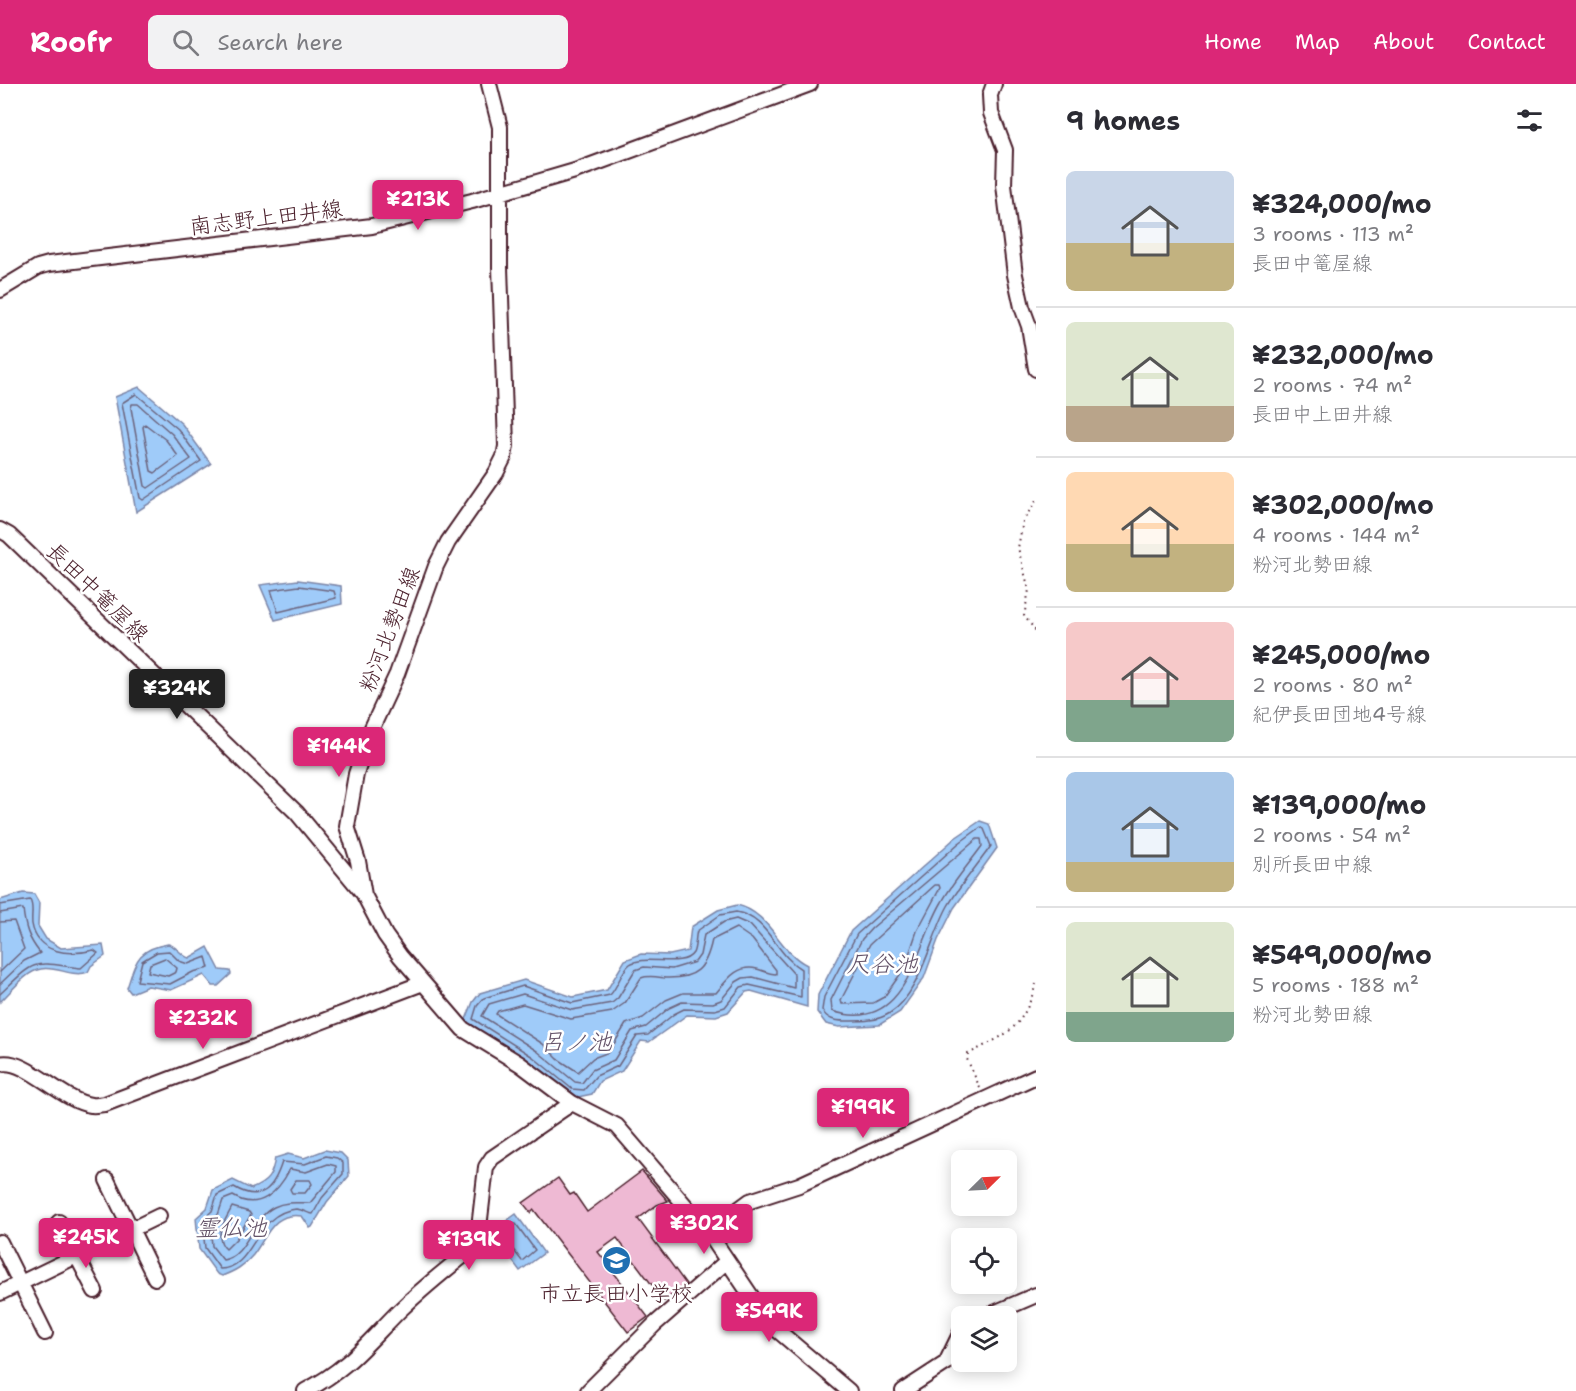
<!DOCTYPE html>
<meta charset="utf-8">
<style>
body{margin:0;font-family:"Shantell Sans","Klee One",sans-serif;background:#f2f2f3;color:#2b2b33;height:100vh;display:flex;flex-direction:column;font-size:22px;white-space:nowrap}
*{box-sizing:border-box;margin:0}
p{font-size:20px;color:#7c7c81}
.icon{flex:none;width:33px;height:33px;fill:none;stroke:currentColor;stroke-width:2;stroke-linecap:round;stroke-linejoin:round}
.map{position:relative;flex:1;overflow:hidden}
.sheet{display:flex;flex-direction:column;background:#fff;width:540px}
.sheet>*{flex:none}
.needle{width:39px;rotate:66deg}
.fabs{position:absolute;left:951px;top:1066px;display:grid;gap:12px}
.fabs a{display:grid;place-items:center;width:66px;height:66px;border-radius:9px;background:#fff;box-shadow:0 3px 15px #0003;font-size:30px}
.price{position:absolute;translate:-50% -51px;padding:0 14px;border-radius:6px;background:#db2777;color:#fff;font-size:20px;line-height:39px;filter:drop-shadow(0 2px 3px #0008)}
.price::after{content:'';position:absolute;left:50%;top:36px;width:18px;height:14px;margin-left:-9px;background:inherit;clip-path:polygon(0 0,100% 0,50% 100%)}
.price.on{background:#222;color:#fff}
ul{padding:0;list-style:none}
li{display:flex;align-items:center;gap:18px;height:150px;padding:0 30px}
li+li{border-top:2px solid #e1e1e2}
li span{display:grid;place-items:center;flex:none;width:168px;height:120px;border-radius:9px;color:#555}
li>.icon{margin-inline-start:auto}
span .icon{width:72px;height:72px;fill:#fffc;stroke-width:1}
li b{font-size:26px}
h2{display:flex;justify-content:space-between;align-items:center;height:72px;padding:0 30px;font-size:26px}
header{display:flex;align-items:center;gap:36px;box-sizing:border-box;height:84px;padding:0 30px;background:#db2777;color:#fff}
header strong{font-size:28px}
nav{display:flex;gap:33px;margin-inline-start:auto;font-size:21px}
.search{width:420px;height:54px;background:#f2f2f3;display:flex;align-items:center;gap:15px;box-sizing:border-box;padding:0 21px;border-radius:9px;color:#7c7c81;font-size:22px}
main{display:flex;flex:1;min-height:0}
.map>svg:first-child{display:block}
.water{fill:#9fcbf9;stroke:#7d86a7;stroke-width:1.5}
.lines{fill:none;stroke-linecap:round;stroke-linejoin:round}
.shore{stroke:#6c647d;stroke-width:1.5}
.building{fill:#eeb9d3;stroke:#4a1f2b;stroke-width:1.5}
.minor-casing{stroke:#4a1f2b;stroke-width:18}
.path{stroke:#4a1f2b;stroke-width:2;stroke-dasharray:1.5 4.5;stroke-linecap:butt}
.minor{stroke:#fff;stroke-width:14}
.labels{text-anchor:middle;stroke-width:5;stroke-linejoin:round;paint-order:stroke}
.street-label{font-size:22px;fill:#4a1f2b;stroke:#fff}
.poi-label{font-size:22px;fill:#4a1f2b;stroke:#fff}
.water-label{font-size:24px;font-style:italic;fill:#645369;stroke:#fff}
</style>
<header>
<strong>Roofr</strong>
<div class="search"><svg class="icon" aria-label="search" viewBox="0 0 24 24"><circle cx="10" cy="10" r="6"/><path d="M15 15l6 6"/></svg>Search here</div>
<nav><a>Home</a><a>Map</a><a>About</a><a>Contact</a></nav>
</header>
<main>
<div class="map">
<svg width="1036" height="1307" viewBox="0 0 1036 1307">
<rect width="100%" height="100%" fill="#fff"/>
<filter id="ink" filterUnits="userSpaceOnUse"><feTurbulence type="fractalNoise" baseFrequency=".0167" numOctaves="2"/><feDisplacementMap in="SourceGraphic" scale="12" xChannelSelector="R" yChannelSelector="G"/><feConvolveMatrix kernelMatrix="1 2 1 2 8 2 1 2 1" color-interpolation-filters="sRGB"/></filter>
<g filter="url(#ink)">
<path class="water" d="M139,303l43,37 29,40 -75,48 -21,-115z
M298,496l43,6 1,18 -67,16 -15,-35z
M980,737l9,3 8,24 -43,60 -16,32 -14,38 -24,34 -21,13 -40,2 -13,-3 -9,-12 1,-17 33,-64 104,-93z
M23,809l11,1 5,9 -1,23 8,13 15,9 42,-3 2,11 -14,10 -3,6c-15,6 -31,-6 -47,-3 -15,2 -31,24 -41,33v-102z
M737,821c34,8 41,46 70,60v42l-56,-16 -5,1 -18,20 -12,4 -29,-1 -38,27 -8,-1 -19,30 -22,10 -8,13 -14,3 -8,-2 -40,-33 -65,-40 8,-20 7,-9 44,-13 49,17 34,-7 18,-30 16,-6 29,1 18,-4 3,-24 27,-17z
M168,860c9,2 12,11 21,14l19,-11 12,23 10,1 1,3 -13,12h-5l-9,-11 -33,15 -23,-4 -17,7 -4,-5c9,-27 10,-39 41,-44z
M325,1066l16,3 7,7 1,16 -22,26 -15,25 -2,1 -8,-12c-29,-5 -35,21 -49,39 -9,11 -18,16 -31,21l-5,-2 -18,-25 -3,-31 11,-10 6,-18 20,-10 18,9c17,-7 21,-13 24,-31l13,-4 16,4z
M516,1130l28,39 -24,18 -29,-39z"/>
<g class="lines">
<path class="shore" d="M136,310l42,35 23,32 -58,39 -3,-2 -18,-95z
M132,320h6l34,30 19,25 -43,29 -3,-2 -14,-78z
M145,340l21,16 12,16 -23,17 -4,-2 -8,-44z
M299,502l35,5 2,7 -58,14 -7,-22z
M981,743l3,2 7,17c-14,20 -31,39 -43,60 -17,30 -28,89 -58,107 -14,9 -30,8 -45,8 -9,0 -18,-1 -23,-11l2,-13 33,-63 102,-91z
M977,755h4l1,7c-13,18 -29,36 -40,56 -27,45 -35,134 -110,109l-1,-11 31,-61 10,-11z
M935,801h4l1,3 -23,43 -13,38 -20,28 -11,6 -31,1 -1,-4 29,-56z
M0,821l30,-5c4,7 1,15 2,24 5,30 37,32 62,26l4,3 -17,15c-51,-6 -43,-10 -81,26
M736,828c32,5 40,43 65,57v28l-52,-12 -8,2 -16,20 -10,3 -31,-1 -10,5 -26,21 -11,1 -19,30 -22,10 -12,14 -12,-1 -39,-32 -60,-38 4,-13 7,-8 39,-12 49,17 38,-8c8,-8 11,-24 20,-31 15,-10 53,5 63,-11 3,-5 2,-16 4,-22l23,-16z
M0,829l23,-4c2,18 5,29 17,44l-16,8 -24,23
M736,835l14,6 44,49v14l-41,-11 -10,1 -7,4 -15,18 -8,3 -31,-1 -13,6 -23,19 -14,4 -18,29 -22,10 -10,13 -7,-1 -38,-31 -55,-35 7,-12 34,-10 49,16 40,-7 6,-5 17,-28 9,-3 28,2 23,-7 5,-7 4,-20 20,-13z
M0,838l14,-1 10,28 -24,23
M736,844l16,11 24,31v4c-7,0 -12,-3 -19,-5 -20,-5 -30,11 -41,24h-33l-17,7 -23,18 -17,6 -17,28 -16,6 -15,14 -20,-13 -15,-15 -47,-30 2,-3 25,-7 48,15 41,-7 13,-9 16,-25c8,-3 16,-1 24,0 32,1 41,-10 47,-38z
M169,867l10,10 9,3 18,-7 3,11 -16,4 -23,12 -33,-3 5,-20 15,-9z
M165,874l12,10 -1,4 -8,4 -20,-4 2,-8z
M326,1072l11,2 6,5v11l-21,24 -9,16c-6,0 -10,-5 -17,-5 -43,4 -41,60 -76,60l-15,-21 -3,-28 10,-9 5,-16 17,-8c28,17 40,0 48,-25l23,2z
M328,1080l8,2v6l-26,31c-12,0 -24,-2 -36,4 -23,11 -26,49 -51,53l-11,-14 -2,-23 8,-8 5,-15 10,-4c26,16 45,-4 57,-27l16,3z
M296,1096h14l2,4 -7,9h-13l-2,-4z
M232,1123l17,5 2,3 -15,24 -10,10c-14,-13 0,-29 6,-42z
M512,1140h4l19,26 -13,11 -21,-27z"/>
</g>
<path class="building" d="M642,1087l26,30 -11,4 -19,14 48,65 -22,17 -47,-63 -19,14 50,65 -20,15 -94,-122 -3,3 -8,-10 35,-25 12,17 4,-2 13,19z"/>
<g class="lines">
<defs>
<path id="minor" d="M489,0l11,43v140l6,179 -2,11 -8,16 -48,69 -12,24 -39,108 -26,56 -15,44 -9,52 11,35 6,34 21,40 15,21 63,73 57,35 52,39 45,23 91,106 62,92 79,67
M994,0l-4,11 1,18 14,37 -1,35 11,90 7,32 7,19 7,43
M0,206l38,-23 11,-3 323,-38 100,-25 103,-30 235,-87
M0,446l9,5 288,278 66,80
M0,980c25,-7 63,38 91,41 4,1 10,-1 14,-1l318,-121
M107,1096l48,98
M59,1138l36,69
M708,1148l42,-31 49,-16 237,-109
M0,1158l45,91
M0,1209l159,-77
M985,1233l51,-22
M305,1307c43,-22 61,-47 94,-80 25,-24 51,-45 78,-66l9,-78 6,-9 80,-55
M588,1307l67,-67 72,-63
M903,1307l43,-28 16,-33"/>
</defs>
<use href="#minor" class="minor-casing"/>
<path class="path" d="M1036,417l-13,20 -5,27 11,42 -5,26 12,15
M980,1004l-13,-29 1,-5c41,-21 54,-24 68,-70"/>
<use href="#minor" class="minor"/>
</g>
</g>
<defs>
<symbol id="school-disc" viewBox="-11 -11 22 22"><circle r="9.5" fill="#1f6fb2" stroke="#fff"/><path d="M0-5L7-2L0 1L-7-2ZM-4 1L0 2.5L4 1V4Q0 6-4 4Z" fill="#fff"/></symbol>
</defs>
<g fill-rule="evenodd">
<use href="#school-disc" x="600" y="1160" width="33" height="33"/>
</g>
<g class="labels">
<g class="street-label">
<text transform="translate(266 133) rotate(-7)" y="8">南志野上田井線</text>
<text transform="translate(98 508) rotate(44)" y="8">長田中篭屋線</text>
<text transform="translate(389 545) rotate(-69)" y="8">粉河北勢田線</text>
</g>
<g class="poi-label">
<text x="616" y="1217">市立長田小学校</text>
</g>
<g class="water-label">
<text x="882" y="888">尺谷池</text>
<text x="576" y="966">呂ノ池</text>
<text x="231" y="1152">霊仏池</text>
</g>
</g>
</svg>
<div class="fabs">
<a><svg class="needle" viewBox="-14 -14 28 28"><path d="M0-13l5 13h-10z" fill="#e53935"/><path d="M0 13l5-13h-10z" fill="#7c7c81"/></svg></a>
<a><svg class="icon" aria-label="locate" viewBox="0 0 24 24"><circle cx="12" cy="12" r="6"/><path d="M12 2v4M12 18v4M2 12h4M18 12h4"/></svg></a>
<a><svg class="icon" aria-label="layers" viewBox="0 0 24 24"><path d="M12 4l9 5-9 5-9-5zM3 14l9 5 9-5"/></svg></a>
</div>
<b class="price" style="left:418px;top:147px">¥213K</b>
<b class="price on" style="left:177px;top:636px">¥324K</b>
<b class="price" style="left:339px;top:694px">¥144K</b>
<b class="price" style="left:203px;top:966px">¥232K</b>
<b class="price" style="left:863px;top:1055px">¥199K</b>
<b class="price" style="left:704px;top:1171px">¥302K</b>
<b class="price" style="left:86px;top:1185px">¥245K</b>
<b class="price" style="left:469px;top:1187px">¥139K</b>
<b class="price" style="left:769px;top:1259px">¥549K</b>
</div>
<section class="sheet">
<h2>9 homes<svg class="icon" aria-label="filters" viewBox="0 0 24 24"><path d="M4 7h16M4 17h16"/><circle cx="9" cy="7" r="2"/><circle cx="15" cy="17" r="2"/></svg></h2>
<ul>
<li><span style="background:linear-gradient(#c9d6e8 60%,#c2b280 0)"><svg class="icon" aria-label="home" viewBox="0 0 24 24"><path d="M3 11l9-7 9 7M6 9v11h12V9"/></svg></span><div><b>¥324,000/mo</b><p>3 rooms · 113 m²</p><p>長田中篭屋線</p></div></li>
<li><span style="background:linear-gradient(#dfe7d0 70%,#b9a48a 0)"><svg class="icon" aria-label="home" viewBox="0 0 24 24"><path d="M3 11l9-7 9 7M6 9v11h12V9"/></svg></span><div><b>¥232,000/mo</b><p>2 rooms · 74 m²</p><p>長田中上田井線</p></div></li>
<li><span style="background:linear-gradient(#ffd9b3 60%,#c2b280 0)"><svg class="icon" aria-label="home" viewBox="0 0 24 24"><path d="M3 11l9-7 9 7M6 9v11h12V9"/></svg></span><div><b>¥302,000/mo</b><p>4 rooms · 144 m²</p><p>粉河北勢田線</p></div></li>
<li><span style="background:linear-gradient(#f6c9c9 65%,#7fa58c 0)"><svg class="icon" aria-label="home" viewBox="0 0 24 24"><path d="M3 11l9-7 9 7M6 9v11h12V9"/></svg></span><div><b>¥245,000/mo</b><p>2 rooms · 80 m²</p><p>紀伊長田団地4号線</p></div></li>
<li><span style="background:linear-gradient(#a9c7e8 75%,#c2b280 0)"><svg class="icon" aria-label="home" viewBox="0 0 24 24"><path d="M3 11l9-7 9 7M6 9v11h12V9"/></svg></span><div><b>¥139,000/mo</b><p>2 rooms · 54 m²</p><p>別所長田中線</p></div></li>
<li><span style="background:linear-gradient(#dfe7d0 75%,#7fa58c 0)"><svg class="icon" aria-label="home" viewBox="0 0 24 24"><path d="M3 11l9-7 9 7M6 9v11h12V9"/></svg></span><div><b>¥549,000/mo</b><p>5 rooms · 188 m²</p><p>粉河北勢田線</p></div></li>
</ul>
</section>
</main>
